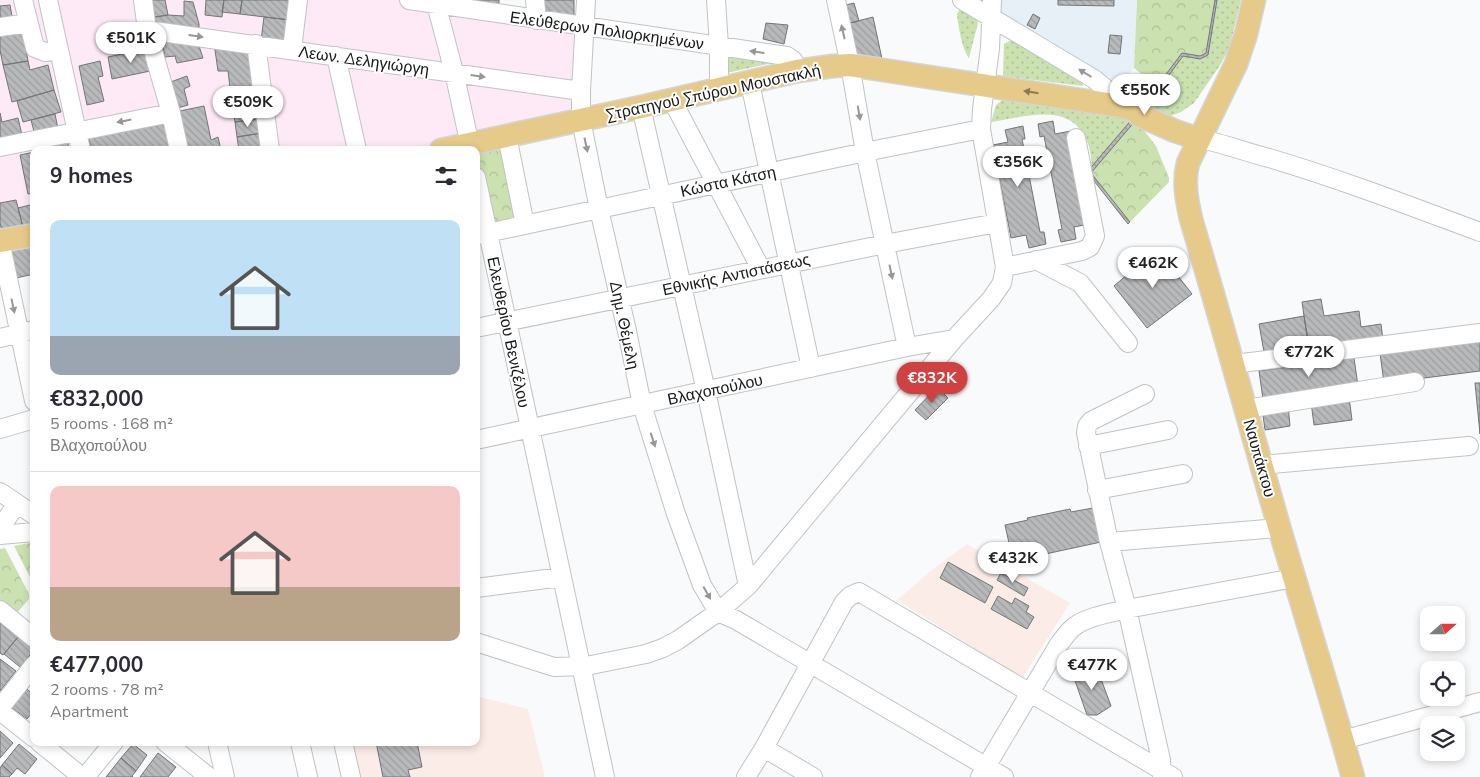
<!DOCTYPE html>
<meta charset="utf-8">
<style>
body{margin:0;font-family:"Nunito Sans",sans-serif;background:#f7f7f7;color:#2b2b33;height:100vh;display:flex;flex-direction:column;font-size:19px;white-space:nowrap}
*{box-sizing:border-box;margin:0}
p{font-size:16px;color:#7c7c81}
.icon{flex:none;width:28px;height:28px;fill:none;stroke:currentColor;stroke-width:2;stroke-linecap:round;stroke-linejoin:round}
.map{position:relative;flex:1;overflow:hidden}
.drawer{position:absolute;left:30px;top:146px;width:450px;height:600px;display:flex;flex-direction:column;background:#fff;border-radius:10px;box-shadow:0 2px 8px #0003}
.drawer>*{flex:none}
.needle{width:32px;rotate:69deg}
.controls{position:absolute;left:1420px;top:606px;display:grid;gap:10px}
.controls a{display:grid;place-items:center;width:45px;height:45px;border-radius:10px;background:#fff;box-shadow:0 2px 8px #0003;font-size:25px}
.price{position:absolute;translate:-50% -42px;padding:0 11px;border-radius:18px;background:#fff;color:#222;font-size:16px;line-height:32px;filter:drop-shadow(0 1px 2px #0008)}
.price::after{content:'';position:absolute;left:50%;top:30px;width:15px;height:11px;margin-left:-8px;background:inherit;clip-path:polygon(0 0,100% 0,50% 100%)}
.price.on{background:#d04141;color:#fff}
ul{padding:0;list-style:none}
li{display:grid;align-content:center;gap:10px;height:265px;padding:0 20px}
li+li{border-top:1px solid #e1e1e2}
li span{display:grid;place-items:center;height:155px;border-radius:10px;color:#555}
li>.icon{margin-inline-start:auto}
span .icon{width:90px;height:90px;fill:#fffc;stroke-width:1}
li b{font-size:21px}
h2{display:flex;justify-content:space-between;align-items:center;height:60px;padding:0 20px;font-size:21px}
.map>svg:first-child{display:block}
.commercial{fill:#fee9f7}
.education{fill:#fcece8}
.built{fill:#e7f0f7}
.grass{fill:url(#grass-dots)}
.forest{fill:url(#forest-crowns)}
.building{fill:url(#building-back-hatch);stroke:#737577}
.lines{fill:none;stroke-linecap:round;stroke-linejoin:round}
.minor-casing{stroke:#c0c3c5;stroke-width:20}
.major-casing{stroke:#d5d5d6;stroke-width:25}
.minor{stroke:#fff;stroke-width:18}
.major{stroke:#e6ca89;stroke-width:22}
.oneway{fill:#979798}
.oneway2{fill:#897a57}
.labels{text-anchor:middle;stroke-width:4;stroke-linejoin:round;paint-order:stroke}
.street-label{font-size:16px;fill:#171819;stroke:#fff}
</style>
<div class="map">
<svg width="1480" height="777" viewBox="0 0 1480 777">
<defs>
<pattern id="grass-dots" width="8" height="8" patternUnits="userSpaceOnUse" patternTransform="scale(1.25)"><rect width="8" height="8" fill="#cbe1b0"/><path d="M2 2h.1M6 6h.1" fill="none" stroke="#aec097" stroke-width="1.8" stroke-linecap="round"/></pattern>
<pattern id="forest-crowns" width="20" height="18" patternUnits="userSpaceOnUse" patternTransform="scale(1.25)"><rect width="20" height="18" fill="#cbe1b0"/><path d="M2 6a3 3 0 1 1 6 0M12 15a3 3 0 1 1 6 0" fill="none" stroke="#aec097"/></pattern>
<pattern id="building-back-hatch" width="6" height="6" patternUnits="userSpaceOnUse" patternTransform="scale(1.25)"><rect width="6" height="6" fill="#b7b9bb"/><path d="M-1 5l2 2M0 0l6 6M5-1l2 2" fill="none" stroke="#9d9ea0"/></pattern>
</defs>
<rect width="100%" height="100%" fill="#f8fafc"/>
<path class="commercial" d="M0,0h444l144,20 -3,103 -124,27h-427v88l-34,7z"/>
<path class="education" d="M967,544l103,59 -48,75 -125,-78 36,-31z
M476,696l52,13 17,68h-188l-7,-34 126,-1z"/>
<path class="built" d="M1000,0h137l-3,68 -14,16 -120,-72z"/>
<path class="grass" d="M1217,0h24l-12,49 -10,18 -25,36 -13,9 -11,4h-10l-17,-7 40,-53 17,3 8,-4z
M960,9l16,9 2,5 -9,35c-7,-9 -11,-33 -12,-44z
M1012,40l70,42 1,4 -80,-10 1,-32z
M722,52l55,10 -55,12z
M1004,99l132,21 -45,53c1,-14 0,-26 -7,-38 -19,-33 -63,-17 -93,-13l5,-17z"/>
<path class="forest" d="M1137,0h80l-9,55 -8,4 -17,-3 -24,32 -25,-20z
M1136,120l20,26 13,32v4l-39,40 -39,-49z
M501,141l18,81 -26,5 -17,-75z
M34,542v43l-20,-39z
M5,548l24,46v5l-12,14 -17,-13v-51z"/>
<path class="building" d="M146,0h19l3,15 -19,3z
M206,0h18l-2,17 -17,-2z
M224,0h18l-2,14 -18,-2z
M242,0h50l-2,20 -50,-6z
M473,0h26v5l-26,-4z
M537,0h37v15l-35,-3z
M1058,0h56v6l-56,-1z
M1215,0h2l-9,55 -8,4 -17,-3 -47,64 -45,53 39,49 -2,2 -41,-52 46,-54 49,-65 18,3 6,-3z
M184,1l9,1 6,22v9l-48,-5 -2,-10 19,-3 16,1z
M854,3l5,18 -13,3 -4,-18z
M10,5l3,17 -13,2v-18z
M1033,14l7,4 -5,11 -8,-4z
M264,17l26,3 -2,24 -27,-3z
M873,17l9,42h-29l-7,-35z
M766,23l22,2 -4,19 -21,-5z
M15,30l8,4 5,27 -25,4 -3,-15v-18z
M1110,35l12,1 -2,18 -12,-1z
M167,36l30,4 6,18 -26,5 -2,-7 -10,1 -3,-14z
M214,43l37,5 5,52 -24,4 -4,-33h-10z
M150,48l5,22 -43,9 -4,-22z
M28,61l2,9 18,-5 6,25 -42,12 -9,-37z
M100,61l3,15 -5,1 6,24 -17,4 -8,-39z
M187,76l3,10 -6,3 4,16 -14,4 -6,-26z
M54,90l7,22 -38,10 -6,-21z
M256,100l3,19 -24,3 -3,-18z
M204,106l7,34 7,-3 3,13h-39l-7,-38z
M0,113l2,9 16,-4 4,17 -22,5z
M55,114l3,15 -23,6 -4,-15z
M164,117l7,33h-80l-3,-16z
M259,119l3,14 -25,4 -2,-15z
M1053,121l2,13 16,-3 18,93 -15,3 2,12 -15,3 -3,-12 4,-1 -18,-93 -4,1 -2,-13z
M1023,126l2,13h-3l18,93h4l2,12 -17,4 -3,-13 -15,3 -18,-93 15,-3 -3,-12z
M262,133l2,17h-25l-2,-13z
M67,139l2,11h-35l-1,-4z
M34,152v41l-6,1 -8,-39z
M16,200l8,31 -21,5 -3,-13v-20z
M34,204v25l-10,2 -6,-23z
M34,241v33l-18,4 -7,-31z
M1157,249l35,45 -45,34 -33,-42z
M1321,299l3,17 35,-5 2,16 20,-3 2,16 -74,11 -7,-49z
M1304,316l5,29 -45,7 -5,-28z
M1480,340v31l-96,12 -4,-30z
M1354,358l4,28 -95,13 -4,-28z
M1475,383h5v51z
M937,387l11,11 -22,22 -11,-10z
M1349,397l3,23 -38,5 -3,-23z
M1288,405l2,21 -25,4 -3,-22z
M1093,508l8,34 -88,19 -8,-36 23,-5 -1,-2 43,-9 1,3z
M948,562l45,25 -8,16 -45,-25z
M1001,573l27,15 -4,8 -27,-16z
M998,596l14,8 3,-6 14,8 -3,6 8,5 -7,12 -36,-20z
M0,622l18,15 -15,18 -3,-2z
M18,637l16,13 -14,17 -16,-13z
M0,659l16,12 -16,20z
M1089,666l3,7 6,-2 13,35 -14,9h-10l-15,-43z
M22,685l12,10v15l-7,9 -20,-15z
M0,731l13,12 -13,15z
M376,742h41l5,25 -14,3 2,7h-27z
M19,744l18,15 -12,15 -8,-6 -5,6 -10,-9z
M133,744l14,11 -11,16 -15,-13z
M158,753l18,14 -8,10h-28z
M121,758l15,13 -4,5 1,1h-27z
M2,765l10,9 -3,3h-9v-9z"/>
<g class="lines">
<defs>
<path id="minor" d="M23,0l12,48 10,4 14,-2
M48,0l33,150
M143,0l4,30 24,83 8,37
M409,0l378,56 6,4 4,11
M435,0l19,72 17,78
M535,0l2,20
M586,0l-5,91v29l18,89 28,122 15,74 34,109 26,71 16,27 18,8 268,157
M716,0l3,46v43
M836,0l14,65 15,87 42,195
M962,0l132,79 16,13 10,14
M0,27l28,-4
M147,30l434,61
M256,44l14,106
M292,49l6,-49
M336,56l21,94
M750,83l61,285
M672,100l89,169
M641,107l65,284 42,195
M507,136l18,89
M1199,139c24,4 46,13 70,19 71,21 141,48 211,74
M0,147l171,-34
M476,177l129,600
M478,235l387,-83 116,-23
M0,241l34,160
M1036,260l44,23 48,60
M1005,267l77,-16 8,-4 5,-11 -19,-98
M476,328l409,-84 112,-21
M0,338l34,-8
M1234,364l246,-31
M1145,394l-54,27 -4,5 -1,7 23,109 18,67 34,151 1,17
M1246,409l169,-27
M0,429l34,-10
M476,440l431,-93 47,-8
M1088,446l80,-16
M1262,465l207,-19
M1097,490l86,-16
M0,492l34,23
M0,528l17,-24
M0,535l34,-3
M1109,542l170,-14
M476,588l86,-11
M0,610l34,28
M476,642l78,25 32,-1 60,-12 17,-6 15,-8 40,-28 30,-26 206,-247 37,-40 11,-16 3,-16 -24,-138 1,-20 8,-61 2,-48
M0,708l34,-43
M0,711l34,27
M1343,740l137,-38
M39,742l43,35
M165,742l44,35
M217,742l8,35
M300,742l8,35
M343,742l8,35
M764,748l49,29
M85,777l29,-35
M746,777l18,-29 80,-146 6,-6 9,-4 314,185
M980,777l79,-133c5,-6 9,-13 16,-18 14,-10 36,-13 52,-17l167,-31"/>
<path id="major" d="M1254,0l-8,34 -10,30 -48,99c-5,19 -1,38 3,56 31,104 59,207 89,311 24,82 50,164 73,247
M1139,115l36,16 24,8
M441,150l200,-43 156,-36 36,-5 17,-1 270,41 11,3
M0,241l34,-6"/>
</defs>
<use href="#minor" class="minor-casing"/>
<use href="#major" class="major-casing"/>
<use href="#minor" class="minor"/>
<use href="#major" class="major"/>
</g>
<defs><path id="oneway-solid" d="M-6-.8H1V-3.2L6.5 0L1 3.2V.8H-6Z" transform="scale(1.25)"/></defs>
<g class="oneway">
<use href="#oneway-solid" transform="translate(843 32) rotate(-103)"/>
<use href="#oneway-solid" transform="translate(196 36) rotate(8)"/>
<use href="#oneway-solid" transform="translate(757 52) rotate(-172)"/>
<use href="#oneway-solid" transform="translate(1085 73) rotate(-149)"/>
<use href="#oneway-solid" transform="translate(478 76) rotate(8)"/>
<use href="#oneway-solid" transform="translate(859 113) rotate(80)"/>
<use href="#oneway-solid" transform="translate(124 121) rotate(169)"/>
<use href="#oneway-solid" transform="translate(586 145) rotate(78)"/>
<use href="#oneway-solid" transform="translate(891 272) rotate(78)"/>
<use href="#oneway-solid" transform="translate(13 306) rotate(78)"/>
<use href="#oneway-solid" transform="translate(653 440) rotate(72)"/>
<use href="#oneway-solid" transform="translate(707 593) rotate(61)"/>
</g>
<use class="oneway2" href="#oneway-solid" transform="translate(1031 92) rotate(-171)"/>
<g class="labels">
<g class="street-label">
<text transform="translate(607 30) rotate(8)" y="6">Ελεύθερων Πολιορκημένων</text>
<text transform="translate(364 60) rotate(8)" y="6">Λεων. Δεληγιώργη</text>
<text transform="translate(713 92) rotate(-12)" y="6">Στρατηγού Σπύρου Μουστακλή</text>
<text transform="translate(728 181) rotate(-12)" y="6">Κώστα Κάτση</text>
<text transform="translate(736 274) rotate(-12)" y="6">Εθνικής Αντιστάσεως</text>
<text transform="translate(625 325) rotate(78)" y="6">Δημ. Θέμελη</text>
<text transform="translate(509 332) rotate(78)" y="6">Ελευθερίου Βενιζέλου</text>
<text transform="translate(715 389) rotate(-12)" y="6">Βλαχοπούλου</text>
<text transform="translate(1260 458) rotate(74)" y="6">Ναυπάκτου</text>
</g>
</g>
</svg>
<div class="controls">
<a><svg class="needle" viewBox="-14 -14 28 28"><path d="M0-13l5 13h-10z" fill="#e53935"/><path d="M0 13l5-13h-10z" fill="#7c7c81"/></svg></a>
<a><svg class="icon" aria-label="locate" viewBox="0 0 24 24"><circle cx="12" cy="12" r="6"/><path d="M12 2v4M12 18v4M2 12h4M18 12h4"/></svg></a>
<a><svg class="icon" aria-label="layers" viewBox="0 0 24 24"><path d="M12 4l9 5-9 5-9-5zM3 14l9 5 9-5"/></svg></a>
</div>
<b class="price" style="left:131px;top:64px">€501K</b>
<b class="price" style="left:1145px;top:116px">€550K</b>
<b class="price" style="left:248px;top:128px">€509K</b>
<b class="price" style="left:1018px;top:188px">€356K</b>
<b class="price" style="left:1153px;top:289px">€462K</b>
<b class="price" style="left:1309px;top:378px">€772K</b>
<b class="price on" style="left:932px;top:404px">€832K</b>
<b class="price" style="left:1013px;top:584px">€432K</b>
<b class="price" style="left:1092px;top:691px">€477K</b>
<section class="drawer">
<h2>9 homes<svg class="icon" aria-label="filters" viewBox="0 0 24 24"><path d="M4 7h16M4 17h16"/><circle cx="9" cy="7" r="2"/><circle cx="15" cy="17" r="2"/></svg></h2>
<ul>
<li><span style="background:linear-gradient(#bfe0f5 75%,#9aa5b1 0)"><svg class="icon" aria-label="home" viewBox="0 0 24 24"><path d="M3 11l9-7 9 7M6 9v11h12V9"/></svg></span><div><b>€832,000</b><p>5 rooms · 168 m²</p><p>Βλαχοπούλου</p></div></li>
<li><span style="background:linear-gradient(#f6c9c9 65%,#b9a48a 0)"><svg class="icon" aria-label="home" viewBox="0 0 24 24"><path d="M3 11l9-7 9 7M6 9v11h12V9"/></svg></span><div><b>€477,000</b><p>2 rooms · 78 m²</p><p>Apartment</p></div></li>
</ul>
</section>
</div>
